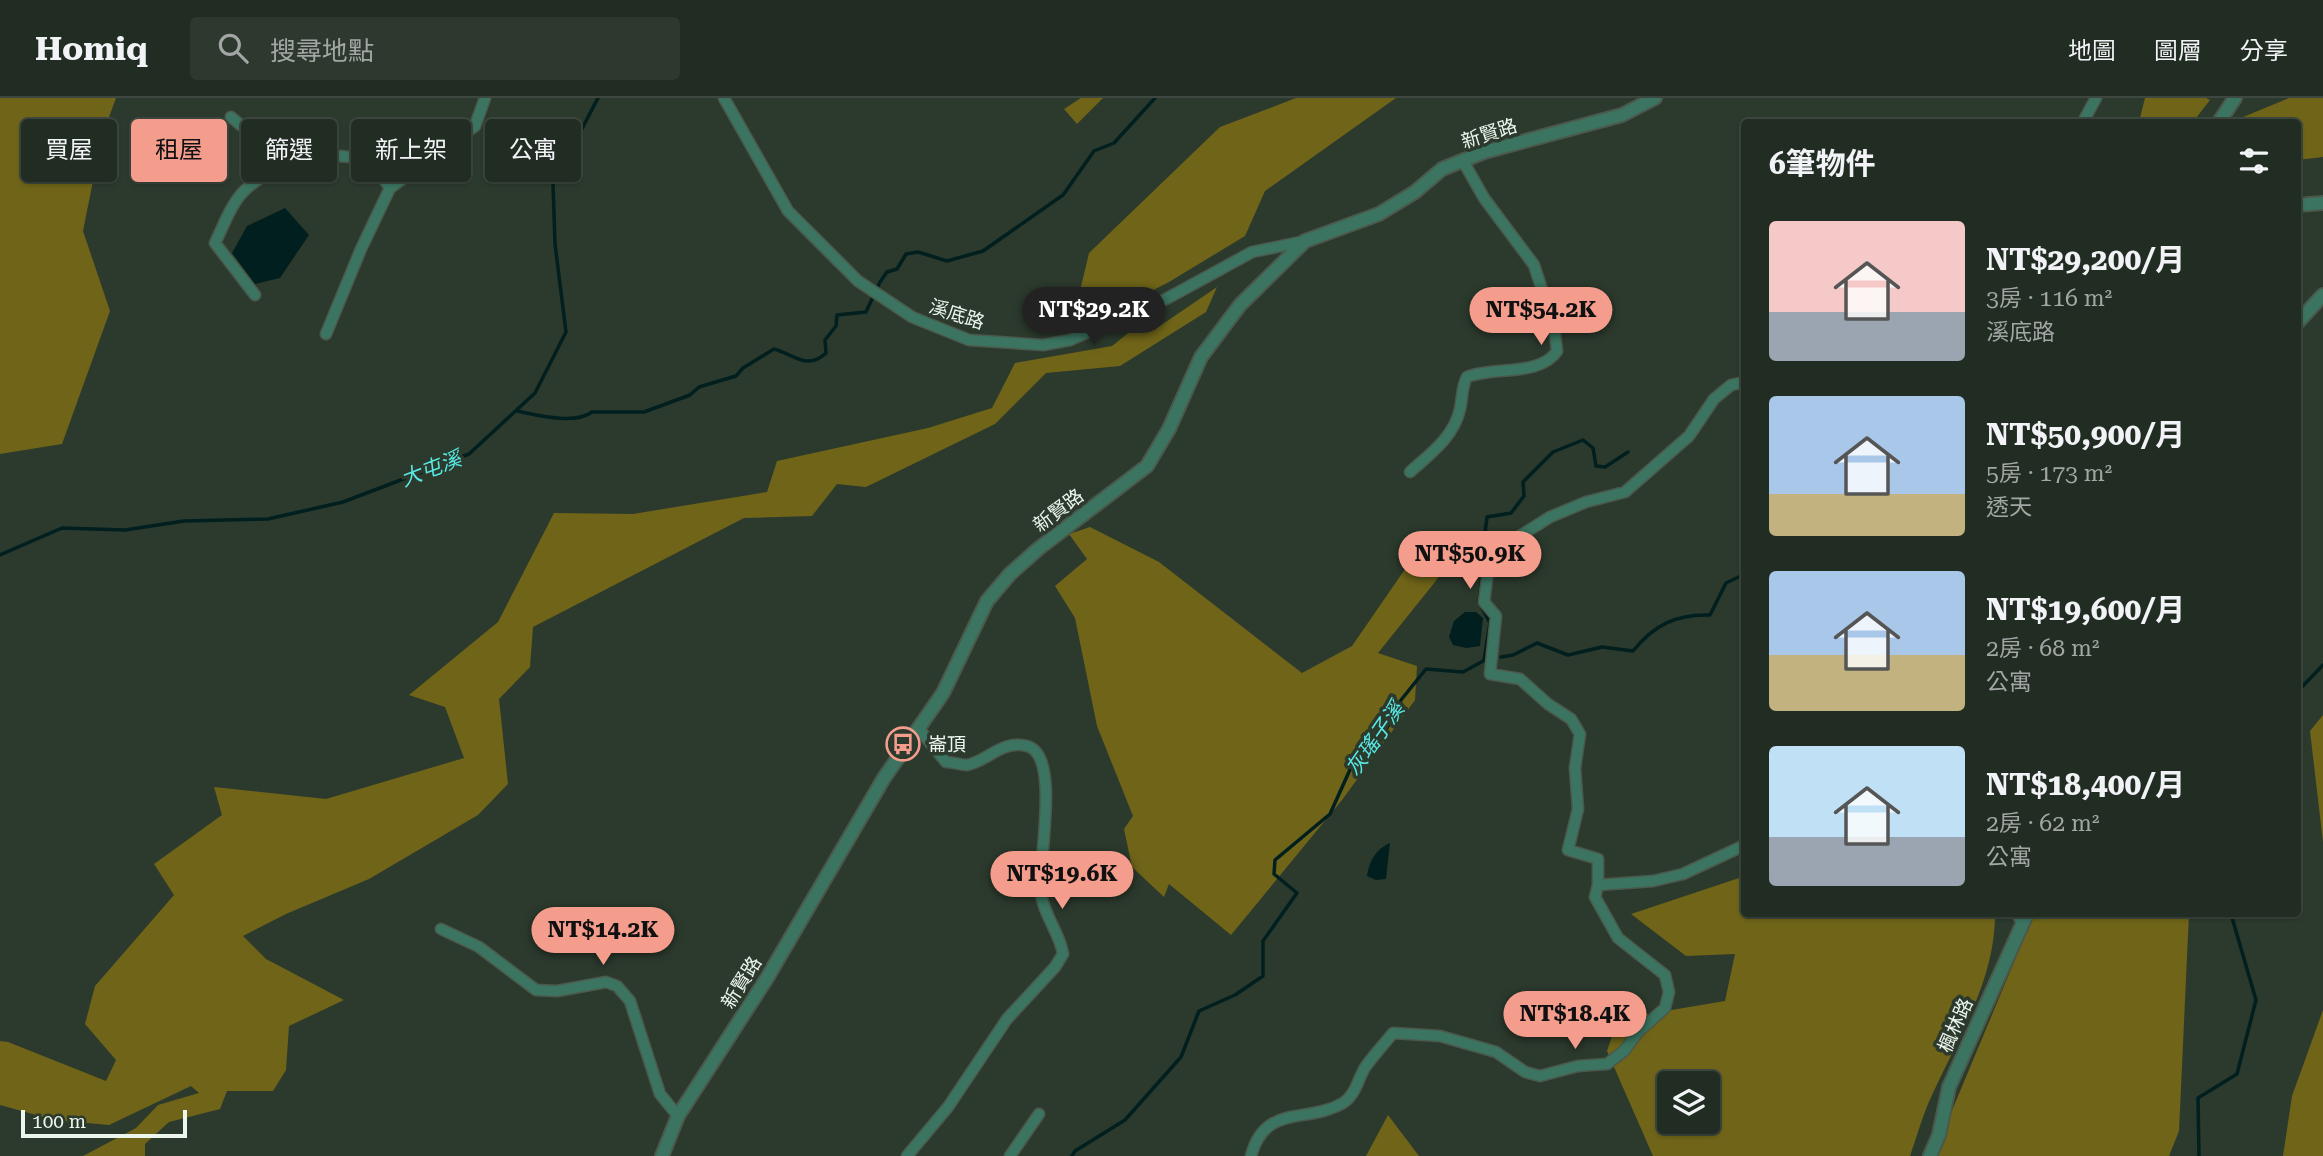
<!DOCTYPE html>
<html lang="zh-TW">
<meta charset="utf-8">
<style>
body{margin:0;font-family:"Roboto Serif","Noto Sans TC",serif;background:#2d382f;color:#f1f3f6;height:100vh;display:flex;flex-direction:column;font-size:26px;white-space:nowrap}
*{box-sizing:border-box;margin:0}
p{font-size:23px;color:#a2a7a5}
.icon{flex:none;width:38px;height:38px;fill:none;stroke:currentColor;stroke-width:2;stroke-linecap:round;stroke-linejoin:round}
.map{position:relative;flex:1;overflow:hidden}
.sheet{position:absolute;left:1741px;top:21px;width:560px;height:798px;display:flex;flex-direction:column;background:#212c22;border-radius:7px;box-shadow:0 2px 5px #0004,0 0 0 2px #3e4840}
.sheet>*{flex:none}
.guide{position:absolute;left:21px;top:21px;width:665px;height:63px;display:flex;gap:14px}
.fabs{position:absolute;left:1657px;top:973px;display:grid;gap:14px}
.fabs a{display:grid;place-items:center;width:63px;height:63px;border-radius:7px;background:#212c22;box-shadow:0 2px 5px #0004,0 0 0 2px #3e4840;font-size:35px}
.scale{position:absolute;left:21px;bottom:18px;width:166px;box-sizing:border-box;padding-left:7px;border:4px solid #edf6ed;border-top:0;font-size:19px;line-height:24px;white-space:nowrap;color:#edf6ed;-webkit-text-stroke:5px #2c3a2d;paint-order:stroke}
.price{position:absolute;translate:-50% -60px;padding:0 16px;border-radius:24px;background:#f49d8d;color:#111;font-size:23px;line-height:46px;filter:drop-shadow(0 2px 4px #0008)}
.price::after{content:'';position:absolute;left:50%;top:42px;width:21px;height:16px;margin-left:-10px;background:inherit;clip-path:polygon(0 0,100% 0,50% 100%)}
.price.current{background:#222;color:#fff}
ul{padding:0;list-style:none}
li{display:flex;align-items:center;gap:21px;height:175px;padding:0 28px}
li span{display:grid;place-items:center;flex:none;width:196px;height:140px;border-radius:7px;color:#555}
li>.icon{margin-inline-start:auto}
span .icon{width:84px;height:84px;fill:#fffc;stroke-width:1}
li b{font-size:30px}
h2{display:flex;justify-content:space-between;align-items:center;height:84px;padding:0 28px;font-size:30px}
.tag{padding:0 24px;border-radius:7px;background:#212c22;box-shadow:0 2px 5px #0004,0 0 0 2px #3e4840;font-size:24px;line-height:63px}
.tag.current{background:#f49d8d;color:#111}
header{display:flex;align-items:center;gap:42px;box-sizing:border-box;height:98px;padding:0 35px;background:#212c22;border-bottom:2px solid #3e4840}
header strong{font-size:33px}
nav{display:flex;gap:38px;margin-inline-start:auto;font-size:24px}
.search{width:490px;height:63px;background:#2d382f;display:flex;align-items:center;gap:18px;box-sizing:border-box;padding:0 24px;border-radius:7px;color:#a2a7a5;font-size:26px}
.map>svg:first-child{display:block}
.forest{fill:#6f6418;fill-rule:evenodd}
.water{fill:#001f1e}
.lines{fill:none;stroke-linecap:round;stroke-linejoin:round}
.stream{stroke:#001f1e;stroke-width:3.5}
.minor-casing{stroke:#4b584c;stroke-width:13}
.tertiary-casing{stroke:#4b584c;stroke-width:16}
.minor{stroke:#3b7561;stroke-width:10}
.tertiary{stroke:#3b7561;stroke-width:12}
.labels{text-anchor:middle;stroke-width:7;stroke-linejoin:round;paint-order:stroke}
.street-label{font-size:19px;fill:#edf6ed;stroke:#2c3a2d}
.poi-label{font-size:19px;fill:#edf6ed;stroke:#2c3a2d;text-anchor:start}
.water-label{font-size:21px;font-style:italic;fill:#57eae5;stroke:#2c3a2d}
</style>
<header>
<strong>Homiq</strong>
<div class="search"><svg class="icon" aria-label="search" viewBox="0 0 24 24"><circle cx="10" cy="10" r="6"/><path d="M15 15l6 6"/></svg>搜尋地點</div>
<nav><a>地圖</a><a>圖層</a><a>分享</a></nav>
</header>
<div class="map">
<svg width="2323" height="1058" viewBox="0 0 2323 1058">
<rect width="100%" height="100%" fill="#2c3a2d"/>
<path class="forest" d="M0,0h116l-14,38 -19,95 27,80 -48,133 -62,10z
M1081,0h22l-26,26 -13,-15z
M1296,0h100l-131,93 -20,45 -76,46 -92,47 -2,-17 14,-59 131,-126z
M2145,0h61l4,2 -17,22h-54z
M2289,0h34v59l-25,3v-38h-67z
M1217,189l-11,25 -86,54 -74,7 -51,51 -129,63 -29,-3 -25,32 -68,2 -211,109 -3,40 -31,32 9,85 -30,31 -109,64 -83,35 -43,22 23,23 78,41 -55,26 -3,44 -13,21h-46l-7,18 -51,13 -24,22v12h-62l53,-28 22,-23 41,-12 -8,-7 -82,39 -55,-5 -54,-15v-64l8,1 98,39 10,-21 -31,-36 10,-38 79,-91 -20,-31 68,-49 -8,-28 112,12 138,-41 -19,-51 -36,-12 89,-73 56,-109 79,1 134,-22 10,-31 151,-33 64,-20 23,-45 97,-17 20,-16h22z
M1090,429l69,35 143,111 50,-27 69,-100 41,-3 -27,39 -57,71 39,13 -2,34 -73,100 -111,135 -62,-51 -5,13 -32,-30 -8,-38 9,-13 -36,-90 -22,-108 -20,-32 32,-27 -18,-25z
M2323,617v127l-13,-111z
M1745,778v38h250c0,66 -36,122 -63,181 -9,19 -15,41 -22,61h-257l-46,-105 11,-32 107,-18 10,-47 -49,2 -55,-42zM1670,985h38v39h-38z
M2034,816h155l-10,217 -10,25h-236z
M2323,912v146h-40l9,-60z
M1388,1017l31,41h-53z"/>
<path class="water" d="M285,110l24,27 -29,43 -25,6 -23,-31 15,-27z
M1465,514h11l7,6 -3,28 -14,2 -13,-3 -4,-8 5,-16z
M1390,745l-4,36 -10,1 -9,-4c3,-16 8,-26 23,-33z"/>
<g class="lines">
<path class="stream" d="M517,313c20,4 58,14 75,1h52l46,-17 9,-8 37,-11 7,-8 31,-19c19,5 33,22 52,4l-1,-13 11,-14 1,-11 29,-3 14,-30 7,-10 10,-3 9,-15 12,-2 29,9 36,-10 80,-56 31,-44 20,-8 41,-45
M0,457l62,-27 63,2 59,-9 84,-2 75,-17 126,-48 66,-61 31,-61 -11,-88 -2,-60 45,-86
M1501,559l12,-2 24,-12 31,12 34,-8 31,4c21,-26 43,-37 77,-36l16,-32 19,-9
M1484,562l6,-37 -11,-21 3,-26 8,-29 -5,-14 2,-16 24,-4 13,-17 -1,-14 30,-30 30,-12 10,8 3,18 9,1 23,-15
M2298,593l25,-26
M1072,1058l3,-5 50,-31 56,-63 18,-46 36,-16 28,-19v-35l34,-48 -23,-19 1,-14 55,-46 23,-51 33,-33 15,-30 25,-31 37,3 22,-12
M2199,1058l-1,-58 39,-24 19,-74 -25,-86"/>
<defs>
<path id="minor" d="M724,0l64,113 70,70 54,36 57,23 74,5 27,-5 96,-41 86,-47 53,-11
M231,19l29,24 16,26
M2083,24l13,-24
M255,197l-40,-52c8,-16 16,-39 29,-52 26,-27 90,-46 125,-28 9,5 15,17 21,25
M326,236l35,-85 29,-61 85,-62 10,-28
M1410,374c20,-18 44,-35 50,-63 3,-12 1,-21 7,-32 27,-11 73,0 90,-26l-3,-24 -20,-62 -50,-67 -21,-37
M1598,787v-26l-30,-9 10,-41 -3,-41 5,-34 -9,-15 -23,-15 -28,-25 -30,-5 6,-58 -12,-14 4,-31 8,-20 54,-34 36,-15 39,-10 64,-56 25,-37 17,-14 14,-3
M2017,816l5,8
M441,831l38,18 57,43 21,1 49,-9 11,4 13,15 30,93 18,22
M907,1058l41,-49 59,-88 48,-52 8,-13c-3,-21 -19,-38 -22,-60 -4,-29 21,-139 -14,-148 -24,-7 -41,16 -60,19 -6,0 -15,-3 -21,-3l-28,-34
M1010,1058l29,-42
M1251,1058c14,-53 56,-32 92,-53 13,-8 15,-25 23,-37 8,-11 18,-22 27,-33l47,3 56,16 29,20 15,4 38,-10 29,-2 17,-13 14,-19 27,-24 4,-16 -4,-17 -47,-37 -23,-41 3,-12 55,-4 30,-7 62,-29"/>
<path id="tertiary" d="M2219,24l16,-24
M2298,107l25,-2
M2298,224l25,-27
M662,1058l16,-40 89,-138 117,-200 59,-85 44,-92 23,-27 28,-25 109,-83 22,-37 32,-72 39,-52 65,-64 74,-27 36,-22 27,-23 42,-17 138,-37 33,-17
M1930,1058l9,-21 10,-48 78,-173"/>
</defs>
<use href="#minor" class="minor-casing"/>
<use href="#tertiary" class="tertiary-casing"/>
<use href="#minor" class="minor"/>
<use href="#tertiary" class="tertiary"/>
</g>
<defs>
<symbol id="bus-ring" viewBox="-11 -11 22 22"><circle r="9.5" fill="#2c3a2d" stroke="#f49d8d" stroke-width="1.5"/><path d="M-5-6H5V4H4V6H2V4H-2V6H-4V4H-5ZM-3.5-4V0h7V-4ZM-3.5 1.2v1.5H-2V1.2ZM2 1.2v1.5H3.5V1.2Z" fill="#f49d8d"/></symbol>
</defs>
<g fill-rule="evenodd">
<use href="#bus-ring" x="884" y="627" width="38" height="38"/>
</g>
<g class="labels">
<g class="street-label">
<text transform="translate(1489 35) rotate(-18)" y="7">新賢路</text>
<text transform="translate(957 216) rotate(18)" y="7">溪底路</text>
<text transform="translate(1058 412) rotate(-37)" y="7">新賢路</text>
<text transform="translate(741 884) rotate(-58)" y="7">新賢路</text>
<text transform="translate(1955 927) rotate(-66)" y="7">楓林路</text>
</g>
<g class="poi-label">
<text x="928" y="653">崙頂</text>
</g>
<g class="water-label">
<text transform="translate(431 371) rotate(-21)" y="7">大屯溪</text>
<text transform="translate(1375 641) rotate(-55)" y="7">灰瑤子溪</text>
</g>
</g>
</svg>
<div class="fabs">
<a><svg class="icon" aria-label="layers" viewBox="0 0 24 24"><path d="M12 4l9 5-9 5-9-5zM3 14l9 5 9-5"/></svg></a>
</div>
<div class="scale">100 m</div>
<b class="price current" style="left:1094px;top:249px">NT$29.2K</b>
<b class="price" style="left:1541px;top:249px">NT$54.2K</b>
<b class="price" style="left:1470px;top:493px">NT$50.9K</b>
<b class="price" style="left:1062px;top:813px">NT$19.6K</b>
<b class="price" style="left:603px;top:869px">NT$14.2K</b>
<b class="price" style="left:1575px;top:953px">NT$18.4K</b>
<div class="guide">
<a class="tag">買屋</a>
<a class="tag current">租屋</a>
<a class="tag">篩選</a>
<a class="tag">新上架</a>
<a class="tag">公寓</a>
</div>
<section class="sheet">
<h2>6筆物件<svg class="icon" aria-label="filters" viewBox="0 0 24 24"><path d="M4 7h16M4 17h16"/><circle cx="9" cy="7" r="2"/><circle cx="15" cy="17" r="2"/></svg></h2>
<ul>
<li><span style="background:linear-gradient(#f6c9c9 65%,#9aa5b1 0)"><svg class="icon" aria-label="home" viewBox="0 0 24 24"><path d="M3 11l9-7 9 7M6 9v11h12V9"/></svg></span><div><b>NT$29,200/月</b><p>3房 · 116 m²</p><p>溪底路</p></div></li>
<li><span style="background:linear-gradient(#a9c7e8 70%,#c2b280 0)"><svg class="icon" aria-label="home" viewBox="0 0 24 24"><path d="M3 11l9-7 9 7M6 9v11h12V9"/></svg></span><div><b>NT$50,900/月</b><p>5房 · 173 m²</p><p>透天</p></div></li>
<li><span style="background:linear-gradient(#a9c7e8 60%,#c2b280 0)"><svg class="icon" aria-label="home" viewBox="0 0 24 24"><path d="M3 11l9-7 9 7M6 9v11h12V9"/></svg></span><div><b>NT$19,600/月</b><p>2房 · 68 m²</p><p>公寓</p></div></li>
<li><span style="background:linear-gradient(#bfe0f5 65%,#9aa5b1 0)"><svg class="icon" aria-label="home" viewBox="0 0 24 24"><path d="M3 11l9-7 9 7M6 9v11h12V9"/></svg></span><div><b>NT$18,400/月</b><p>2房 · 62 m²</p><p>公寓</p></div></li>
</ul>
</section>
</div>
